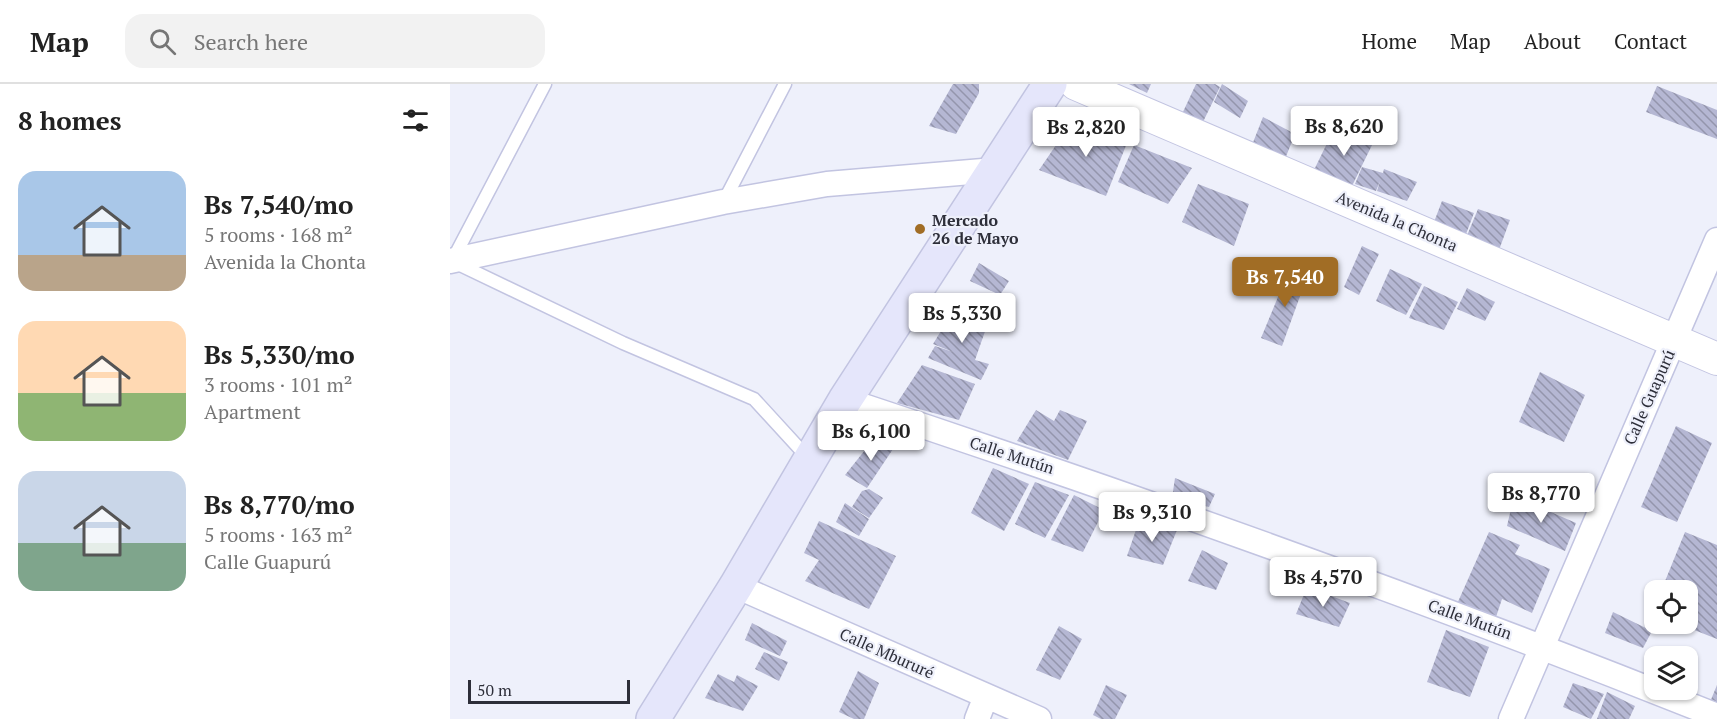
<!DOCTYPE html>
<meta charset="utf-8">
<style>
body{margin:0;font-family:"PT Serif",serif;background:#f2f2f2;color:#222;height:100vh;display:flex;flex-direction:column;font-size:22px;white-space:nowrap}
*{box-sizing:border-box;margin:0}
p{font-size:20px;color:#767676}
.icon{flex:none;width:33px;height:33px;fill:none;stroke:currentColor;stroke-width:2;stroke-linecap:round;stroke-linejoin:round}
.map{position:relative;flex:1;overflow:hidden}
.drawer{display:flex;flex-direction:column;background:#fff;width:450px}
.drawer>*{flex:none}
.buttons{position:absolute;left:1194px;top:496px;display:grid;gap:12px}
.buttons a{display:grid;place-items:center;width:54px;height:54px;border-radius:12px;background:#fff;box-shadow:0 2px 4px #0004;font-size:30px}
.scale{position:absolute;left:18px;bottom:15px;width:162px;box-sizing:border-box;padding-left:6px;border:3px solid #2d2e39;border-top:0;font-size:16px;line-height:21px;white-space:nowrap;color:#2d2e39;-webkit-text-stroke:4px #eef0fb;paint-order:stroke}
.price{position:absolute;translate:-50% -51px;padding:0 14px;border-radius:6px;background:#fff;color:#222;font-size:20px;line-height:39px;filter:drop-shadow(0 2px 3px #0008)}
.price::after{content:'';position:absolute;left:50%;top:36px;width:18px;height:14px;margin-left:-9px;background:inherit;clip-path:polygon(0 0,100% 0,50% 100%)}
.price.on{background:#a16d25;color:#fff}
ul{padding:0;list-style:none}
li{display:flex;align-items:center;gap:18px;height:150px;padding:0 18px}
li span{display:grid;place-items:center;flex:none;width:168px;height:120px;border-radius:18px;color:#555}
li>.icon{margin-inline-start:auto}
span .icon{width:72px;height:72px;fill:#fffc;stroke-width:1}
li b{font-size:26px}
h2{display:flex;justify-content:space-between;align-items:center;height:72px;padding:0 18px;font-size:26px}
header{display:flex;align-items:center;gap:36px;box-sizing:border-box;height:84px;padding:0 30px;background:#fff;border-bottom:2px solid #e0e0e0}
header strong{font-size:28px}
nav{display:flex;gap:33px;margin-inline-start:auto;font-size:21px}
.search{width:420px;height:54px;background:#f2f2f2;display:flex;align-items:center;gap:15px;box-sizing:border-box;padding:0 21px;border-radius:18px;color:#767676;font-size:22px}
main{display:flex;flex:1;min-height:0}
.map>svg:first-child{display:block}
.building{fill:url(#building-back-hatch)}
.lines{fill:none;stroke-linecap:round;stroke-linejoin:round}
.service-casing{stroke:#c2c4e1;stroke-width:15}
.minor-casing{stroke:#c2c4e1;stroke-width:27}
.tertiary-casing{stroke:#c2c4e1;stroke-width:34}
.secondary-casing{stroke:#c2c4e1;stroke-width:36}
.service{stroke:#fff;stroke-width:12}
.minor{stroke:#fff;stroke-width:24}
.tertiary{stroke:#fff;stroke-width:32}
.secondary{stroke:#e5e6fb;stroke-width:33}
.poi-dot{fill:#a16d25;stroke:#eef0fb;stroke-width:2}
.labels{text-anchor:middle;stroke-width:4.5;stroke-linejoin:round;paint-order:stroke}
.poi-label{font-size:16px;font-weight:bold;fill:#2d2e39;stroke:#eef0fb;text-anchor:start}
.street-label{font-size:16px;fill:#2d2e39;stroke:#eef0fb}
</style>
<header>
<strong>Map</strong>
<div class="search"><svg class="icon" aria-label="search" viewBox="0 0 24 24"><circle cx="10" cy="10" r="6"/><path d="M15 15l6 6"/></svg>Search here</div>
<nav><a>Home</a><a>Map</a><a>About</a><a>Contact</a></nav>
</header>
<main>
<section class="drawer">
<h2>8 homes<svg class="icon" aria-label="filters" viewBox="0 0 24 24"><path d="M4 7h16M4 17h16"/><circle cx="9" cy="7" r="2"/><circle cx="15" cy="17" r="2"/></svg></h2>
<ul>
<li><span style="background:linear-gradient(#a9c7e8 70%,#b9a48a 0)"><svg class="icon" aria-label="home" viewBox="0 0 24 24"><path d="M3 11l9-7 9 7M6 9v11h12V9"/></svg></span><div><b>Bs 7,540/mo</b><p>5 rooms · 168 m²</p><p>Avenida la Chonta</p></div></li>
<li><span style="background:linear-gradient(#ffd9b3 60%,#8fb573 0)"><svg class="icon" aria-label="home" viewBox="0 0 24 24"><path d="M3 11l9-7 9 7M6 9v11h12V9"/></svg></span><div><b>Bs 5,330/mo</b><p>3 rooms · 101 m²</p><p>Apartment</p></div></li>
<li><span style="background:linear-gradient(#c9d6e8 60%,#7fa58c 0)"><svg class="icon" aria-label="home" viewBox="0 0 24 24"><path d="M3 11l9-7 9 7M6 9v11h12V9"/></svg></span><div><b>Bs 8,770/mo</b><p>5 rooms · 163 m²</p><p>Calle Guapurú</p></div></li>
</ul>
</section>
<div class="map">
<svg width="1267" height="635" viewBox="0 0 1267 635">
<defs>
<pattern id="building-back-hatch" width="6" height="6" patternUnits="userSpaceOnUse" patternTransform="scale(1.5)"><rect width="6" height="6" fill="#b5b7d3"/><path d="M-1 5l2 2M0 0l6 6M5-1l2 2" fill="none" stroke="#9495ac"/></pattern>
</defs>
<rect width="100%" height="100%" fill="#eef0fb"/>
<path class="building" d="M503,0h26v9l-23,41 -27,-8z
M679,0h22l-4,9z
M746,0h19l5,3 -18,37 -20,-10z
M772,0l26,17 -8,17 -26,-16z
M1207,2l60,24v29l-71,-27z
M813,33l32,17 -10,25 -33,-14z
M638,39l39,20 -21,53 -67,-26 30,-44z
M884,45l40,12 -22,45 -38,-16z
M684,61l58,23 -24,36 -50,-22z
M912,83l21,6 1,-4 33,13 -10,19 -30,-10 3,-10 -4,10 -21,-7z
M748,100l51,20 -15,42 -52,-24z
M992,117l32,12 -8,21 -32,-12z
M1028,125l32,11 -11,30 -33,-12z
M912,162l17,8 -20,41 -15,-8z
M529,179l30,18 -9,14 -30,-14z
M840,184l17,9 -25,69 -21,-8z
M940,185l32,15 -16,31 -30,-14z
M974,202l34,16 -14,28 -35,-12z
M1017,204l28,14 -10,19 -28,-12z
M505,224l34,12 -14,40 14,4 -8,16 -53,-22 7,-12 18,6 -20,-8z
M472,281l53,19 -16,36 -62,-17z
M1090,288l45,23 -21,47 -45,-20z
M586,326l18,11 6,-11 27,11 -19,39 -51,-19z
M1226,342l36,17 -35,79 -36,-15z
M427,351l18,11 -28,42 -22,-13z
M543,384l36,16 -25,47 -33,-18z
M725,394l40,16 -6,13 -37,-9z
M585,398l34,13 -24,43 -30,-14z
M419,405l14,9 -14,20 -17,-11 10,-16z
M624,411l30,15 -21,42 -32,-12z
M1064,412l62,27 -11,28 -58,-25z
M395,419l24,16 -10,17 -23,-14z
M369,437l77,35 -27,53 -64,-28 14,-21 -15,-7z
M689,437l38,9 -14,35 -36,-9z
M1039,448l31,13 -5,9 35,15 -18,44 -30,-14 -7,21 -38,-16z
M1235,448l32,13v94l-38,-15h9v-33h-27z
M752,466l26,13 -12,27 -28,-9z
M857,503l43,16 -11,24 -43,-13z
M1163,528l39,19 -9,17 -38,-15z
M302,539l35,18 -7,15 -35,-16z
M609,542l23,13 -22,41 -24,-10z
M996,546l43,17 -19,50 -43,-15z
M314,568l24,10 -9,19 -24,-12z
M408,587l21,12 -15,36h-10l-15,-7z
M268,590l16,8 3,-7 21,11 -15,25 -38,-13z
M1123,599l31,11 -13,25 -28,-12z
M656,601l21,10 -12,24h-14l-8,-4z
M1267,601v20l-7,-3z
M1157,608l28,14 -6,13h-32z"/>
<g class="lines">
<defs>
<path id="service" d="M274,117l61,-117
M2,177l93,-177
M4,178l169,81 131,56 55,60"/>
<path id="minor" d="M0,177l273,-59 104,-18 168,-14
M395,316c294,97 585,201 872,316
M286,502l303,133
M527,635l9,-23
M1061,635l206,-479"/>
<path id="tertiary" d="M626,0l641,275"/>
<path id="secondary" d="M203,635l83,-133 109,-186 205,-316"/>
</defs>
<use href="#service" class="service-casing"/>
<use href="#minor" class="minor-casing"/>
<use href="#tertiary" class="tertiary-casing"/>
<use href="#secondary" class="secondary-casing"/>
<use href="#service" class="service"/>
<use href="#minor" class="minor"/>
<use href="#tertiary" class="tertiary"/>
<use href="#secondary" class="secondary"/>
</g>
<circle class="poi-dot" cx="470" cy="145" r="6"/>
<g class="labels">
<g class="poi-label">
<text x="482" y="142">Mercado<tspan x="482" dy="18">26 de Mayo</tspan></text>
</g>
<g class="street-label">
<text transform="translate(947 137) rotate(23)" y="6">Avenida la Chonta</text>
<text transform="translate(1199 313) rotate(-66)" y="6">Calle Guapurú</text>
<text transform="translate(562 371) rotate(18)" y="6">Calle Mutún</text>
<text transform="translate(1020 535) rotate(20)" y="6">Calle Mutún</text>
<text transform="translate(437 569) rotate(24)" y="6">Calle Mbururé</text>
</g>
</g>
</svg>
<div class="buttons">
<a><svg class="icon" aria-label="locate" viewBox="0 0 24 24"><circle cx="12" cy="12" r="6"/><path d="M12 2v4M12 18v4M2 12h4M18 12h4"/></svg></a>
<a><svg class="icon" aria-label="layers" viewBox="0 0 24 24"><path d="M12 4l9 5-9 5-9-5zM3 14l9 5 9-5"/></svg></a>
</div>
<div class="scale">50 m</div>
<b class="price" style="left:894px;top:73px">Bs 8,620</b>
<b class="price" style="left:636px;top:74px">Bs 2,820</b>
<b class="price on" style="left:835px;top:224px">Bs 7,540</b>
<b class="price" style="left:512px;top:260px">Bs 5,330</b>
<b class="price" style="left:421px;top:378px">Bs 6,100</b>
<b class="price" style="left:1091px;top:440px">Bs 8,770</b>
<b class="price" style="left:702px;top:459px">Bs 9,310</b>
<b class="price" style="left:873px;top:524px">Bs 4,570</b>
</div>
</main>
